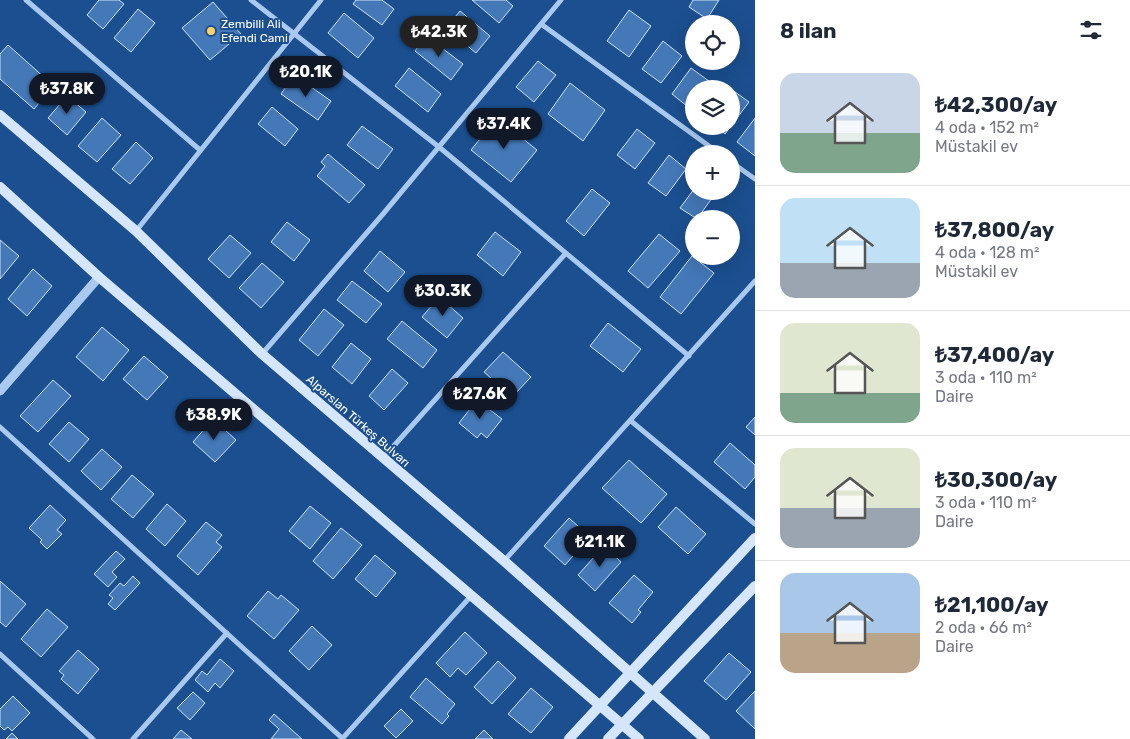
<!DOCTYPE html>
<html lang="tr">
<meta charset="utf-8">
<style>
body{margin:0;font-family:Rubik,sans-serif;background:#f2f2f3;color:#1f2937;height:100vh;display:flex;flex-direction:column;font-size:19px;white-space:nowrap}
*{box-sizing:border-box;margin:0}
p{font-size:16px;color:#747a83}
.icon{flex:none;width:28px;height:28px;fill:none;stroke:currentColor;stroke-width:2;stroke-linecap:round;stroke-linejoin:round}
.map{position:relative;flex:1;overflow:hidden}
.drawer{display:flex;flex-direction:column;background:#fff;width:375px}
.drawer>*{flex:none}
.controls{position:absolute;left:685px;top:15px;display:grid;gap:10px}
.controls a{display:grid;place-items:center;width:55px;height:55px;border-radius:50%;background:#fff;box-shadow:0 5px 20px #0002;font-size:25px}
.price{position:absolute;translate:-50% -42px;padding:0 11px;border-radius:18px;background:#111827;color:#fff;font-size:16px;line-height:32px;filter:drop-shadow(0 1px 2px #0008)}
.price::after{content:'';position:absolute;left:50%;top:30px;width:15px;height:11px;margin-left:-8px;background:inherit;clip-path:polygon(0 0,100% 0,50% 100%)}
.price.selected{background:#222;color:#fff}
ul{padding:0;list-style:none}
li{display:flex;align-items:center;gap:15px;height:125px;padding:0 25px}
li+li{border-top:1px solid #e0e1e3}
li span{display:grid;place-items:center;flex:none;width:140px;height:100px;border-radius:15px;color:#555}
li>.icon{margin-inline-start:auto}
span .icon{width:60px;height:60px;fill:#fffc;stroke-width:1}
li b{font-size:21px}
h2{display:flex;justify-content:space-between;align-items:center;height:60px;padding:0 25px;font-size:21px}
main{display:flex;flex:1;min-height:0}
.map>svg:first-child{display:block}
.building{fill:#4478b7;stroke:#cfe3fa}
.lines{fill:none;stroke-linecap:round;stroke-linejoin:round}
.minor{stroke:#a9c9ee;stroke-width:5}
.tertiary{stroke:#a9c9ee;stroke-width:9}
.secondary{stroke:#d6e6fa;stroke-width:10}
.poi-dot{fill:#ffd166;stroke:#1b4f8f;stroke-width:2}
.labels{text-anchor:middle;stroke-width:4;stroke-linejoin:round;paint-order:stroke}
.poi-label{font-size:12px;fill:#fff;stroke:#1b4f8f;text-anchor:start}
.street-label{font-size:12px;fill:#fff;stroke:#1b4f8f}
</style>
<main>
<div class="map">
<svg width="755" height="739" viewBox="0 0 755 739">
<rect width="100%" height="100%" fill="#1b4f8f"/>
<path class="building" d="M99,0h20l5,4 -21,25 -16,-14z
M356,0h26l12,9 -12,16 -29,-21z
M472,0h34l7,6 -14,17z
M693,0h26l-12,19 -18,-12z
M213,2l28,32 -31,26 -28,-32z
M138,9l17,14 -24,29 -17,-14z
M629,10l22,16 -22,31 -22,-16z
M460,11l30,25 -14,17 -30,-25z
M344,13l30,25 -16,20 -30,-25z
M426,36l37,28 -12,16 -36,-29z
M663,41l19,15 -21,27 -19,-14z
M8,45l46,41 -20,23 -34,-30v-25z
M538,61l18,14 -22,27 -18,-15z
M409,68l32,26 -13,18 -33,-26z
M691,68l22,16 -4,5h-15l-1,22 -21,-17z
M294,75l37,26 -13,19 -37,-26z
M570,83l35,27 -22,31 -35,-27z
M731,89l18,13 -18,24z
M67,96l19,16 -19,23 -19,-17z
M272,107l26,22 -13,17 -27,-22z
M102,118l19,17 -24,27 -19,-16z
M497,118l40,32 -26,32 -40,-32z
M755,118v38l-18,-14z
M362,126l31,23 -15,20 -31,-24z
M716,126h15l-6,8z
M637,129l18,14 -20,26 -18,-14z
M136,142l17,16 -23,26 -18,-15z
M328,154l37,31 -16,18 -32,-27 8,-10 -4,-4z
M669,155l17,14 -20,27 -18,-13z
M592,189l18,14 -26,33 -18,-15z
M694,189v2h18l3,3 -18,25 -17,-11z
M287,222l23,18 -16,21 -23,-19z
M495,232l26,20 -18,24 -26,-21z
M659,234l21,17 -32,37 -20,-17z
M230,235l21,18 -22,25 -21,-19z
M0,240l19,16 -19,23z
M380,251l25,21 -17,20 -24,-21z
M692,256l22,17 -33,41 -21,-17z
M262,263l22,19 -23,26 -22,-20z
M33,269l19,17 -25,30 -19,-17z
M352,281l30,23 -16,19 -29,-23z
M439,297l24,21 -16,20 -25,-21z
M324,309l20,16 -26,31 -19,-16z
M402,321l35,29 -14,18 -36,-29z
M608,323l33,26 -18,23 -33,-26z
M102,327l27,23 -26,31 -27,-24z
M351,343l20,16 -19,25 -20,-17z
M503,352l28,25 -19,20 -28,-25z
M144,356l24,21 -21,23 -24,-21z
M392,369l16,14 -24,27 -15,-14z
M53,380l18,16 -33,36 -18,-16z
M477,400l25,19 -15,19 -6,-5 -4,5 -18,-15z
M755,417v18l-9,-8z
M213,419l23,21 -21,22 -22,-20z
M69,422l20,17 -20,23 -20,-18z
M730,443l25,22v12l-10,12 -31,-27z
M102,449l20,18 -21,23 -20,-19z
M629,460l38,34 -26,29 -39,-35z
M132,475l22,19 -21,24 -22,-19z
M167,504l19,17 -21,25 -19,-17z
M50,505l16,15 -9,10 5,4 -15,15 -7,-7 2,-2 -13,-12z
M310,506l21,17 -21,26 -21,-18z
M676,507l30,27 -18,20 -30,-27z
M569,518l21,19 -25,28 -21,-19z
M206,522l16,13 -6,7 6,5 -24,28 -21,-19z
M341,528l21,17 -29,34 -20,-18z
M604,546l17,16 -26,29 -17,-16z
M116,551l9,8 -13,13 5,5 -9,10 -14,-13z
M375,555l21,18 -20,24 -21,-18z
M634,575l19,17 -15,18 3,2 -9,11 -23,-20z
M133,576l7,7 -25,27 -7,-6 5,-6 -4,-3 11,-12 4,3z
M0,581l26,23 -20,23 -6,-5z
M268,591l10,8 3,-4 18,15 -25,29 -27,-23z
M47,609l21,18 -27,30 -20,-18z
M312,626l20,19 -23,25 -20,-19z
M465,632l22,21 -21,22 -8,-7 -8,9 -14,-14z
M78,650l21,19 -21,25 -17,-15 3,-4 -5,-4z
M729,653l22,19 -25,28 -22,-19z
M220,659l14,12 -14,17 -5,-5 -7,9 -13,-12 7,-9 5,4z
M498,661l18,17 -24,26 -18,-17z
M426,678l29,26 -8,10 2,2 -7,8 -32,-27z
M531,688l22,19 -22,26 -23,-19z
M755,691v38l-19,-18z
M193,692l12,11 -15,17 -13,-12z
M13,696l17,17 -18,18 -4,-4 -4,3 -4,-4v-17z
M401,709l12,12 -17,17 -12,-12z
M274,714l28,25h-31l8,-10 -10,-9z
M181,730l11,9h-19z
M484,730l9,9h-18z
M12,733l6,6h-12z"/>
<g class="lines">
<path class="minor" d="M26,0l174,150
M251,0l188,147 250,209
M541,24l179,130
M731,162l24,17
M136,231l185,-231
M262,354l121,-140 178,-214
M631,421l124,103
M0,427l342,311
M383,458l183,-205
M504,561l251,-280
M0,654l93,85
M133,739l94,-106
M342,739l129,-143"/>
<path class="tertiary" d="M0,391l99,-114"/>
<path class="secondary" d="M0,115l136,116 126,123 242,207 201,178
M0,187l99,90 540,462
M569,739l186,-201
M608,739l147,-153"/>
</g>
<circle class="poi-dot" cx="211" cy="31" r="5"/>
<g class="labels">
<g class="poi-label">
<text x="221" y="28">Zembilli Ali<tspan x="221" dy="14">Efendi Cami</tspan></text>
</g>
<g class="street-label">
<text transform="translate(358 421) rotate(41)" y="4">Alparslan Türkeş Bulvarı</text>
</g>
</g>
</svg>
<div class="controls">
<a><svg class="icon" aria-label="locate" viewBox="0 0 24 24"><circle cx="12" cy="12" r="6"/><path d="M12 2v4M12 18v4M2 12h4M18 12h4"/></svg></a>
<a><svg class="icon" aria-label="layers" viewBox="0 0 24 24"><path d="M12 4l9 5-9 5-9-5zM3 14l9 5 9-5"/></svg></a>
<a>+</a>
<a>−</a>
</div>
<b class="price selected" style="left:439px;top:58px">₺42.3K</b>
<b class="price" style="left:306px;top:98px">₺20.1K</b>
<b class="price" style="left:67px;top:115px">₺37.8K</b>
<b class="price" style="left:504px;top:150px">₺37.4K</b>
<b class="price" style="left:443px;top:317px">₺30.3K</b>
<b class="price" style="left:480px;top:420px">₺27.6K</b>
<b class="price" style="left:214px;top:441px">₺38.9K</b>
<b class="price" style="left:600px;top:568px">₺21.1K</b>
</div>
<section class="drawer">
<h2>8 ilan<svg class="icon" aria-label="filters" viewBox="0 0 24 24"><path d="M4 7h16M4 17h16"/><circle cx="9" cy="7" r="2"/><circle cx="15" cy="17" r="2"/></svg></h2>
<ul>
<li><span style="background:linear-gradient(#c9d6e8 60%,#7fa58c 0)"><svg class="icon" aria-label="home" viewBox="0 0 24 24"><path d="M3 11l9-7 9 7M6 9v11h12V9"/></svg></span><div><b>₺42,300/ay</b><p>4 oda · 152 m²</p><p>Müstakil ev</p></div></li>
<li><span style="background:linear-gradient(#bfe0f5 65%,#9aa5b1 0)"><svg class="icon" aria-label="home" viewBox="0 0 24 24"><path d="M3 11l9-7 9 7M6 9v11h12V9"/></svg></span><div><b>₺37,800/ay</b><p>4 oda · 128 m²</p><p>Müstakil ev</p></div></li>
<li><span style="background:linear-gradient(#dfe7d0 70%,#7fa58c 0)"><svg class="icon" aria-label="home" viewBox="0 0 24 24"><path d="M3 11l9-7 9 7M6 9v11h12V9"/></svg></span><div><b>₺37,400/ay</b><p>3 oda · 110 m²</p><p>Daire</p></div></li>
<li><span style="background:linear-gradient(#dfe7d0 60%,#9aa5b1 0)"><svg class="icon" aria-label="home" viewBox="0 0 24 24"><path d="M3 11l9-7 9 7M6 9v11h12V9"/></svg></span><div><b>₺30,300/ay</b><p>3 oda · 110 m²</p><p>Daire</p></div></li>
<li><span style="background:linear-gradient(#a9c7e8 60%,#b9a48a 0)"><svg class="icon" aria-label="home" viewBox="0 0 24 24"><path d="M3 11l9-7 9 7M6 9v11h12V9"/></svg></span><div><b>₺21,100/ay</b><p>2 oda · 66 m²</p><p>Daire</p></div></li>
</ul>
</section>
</main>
